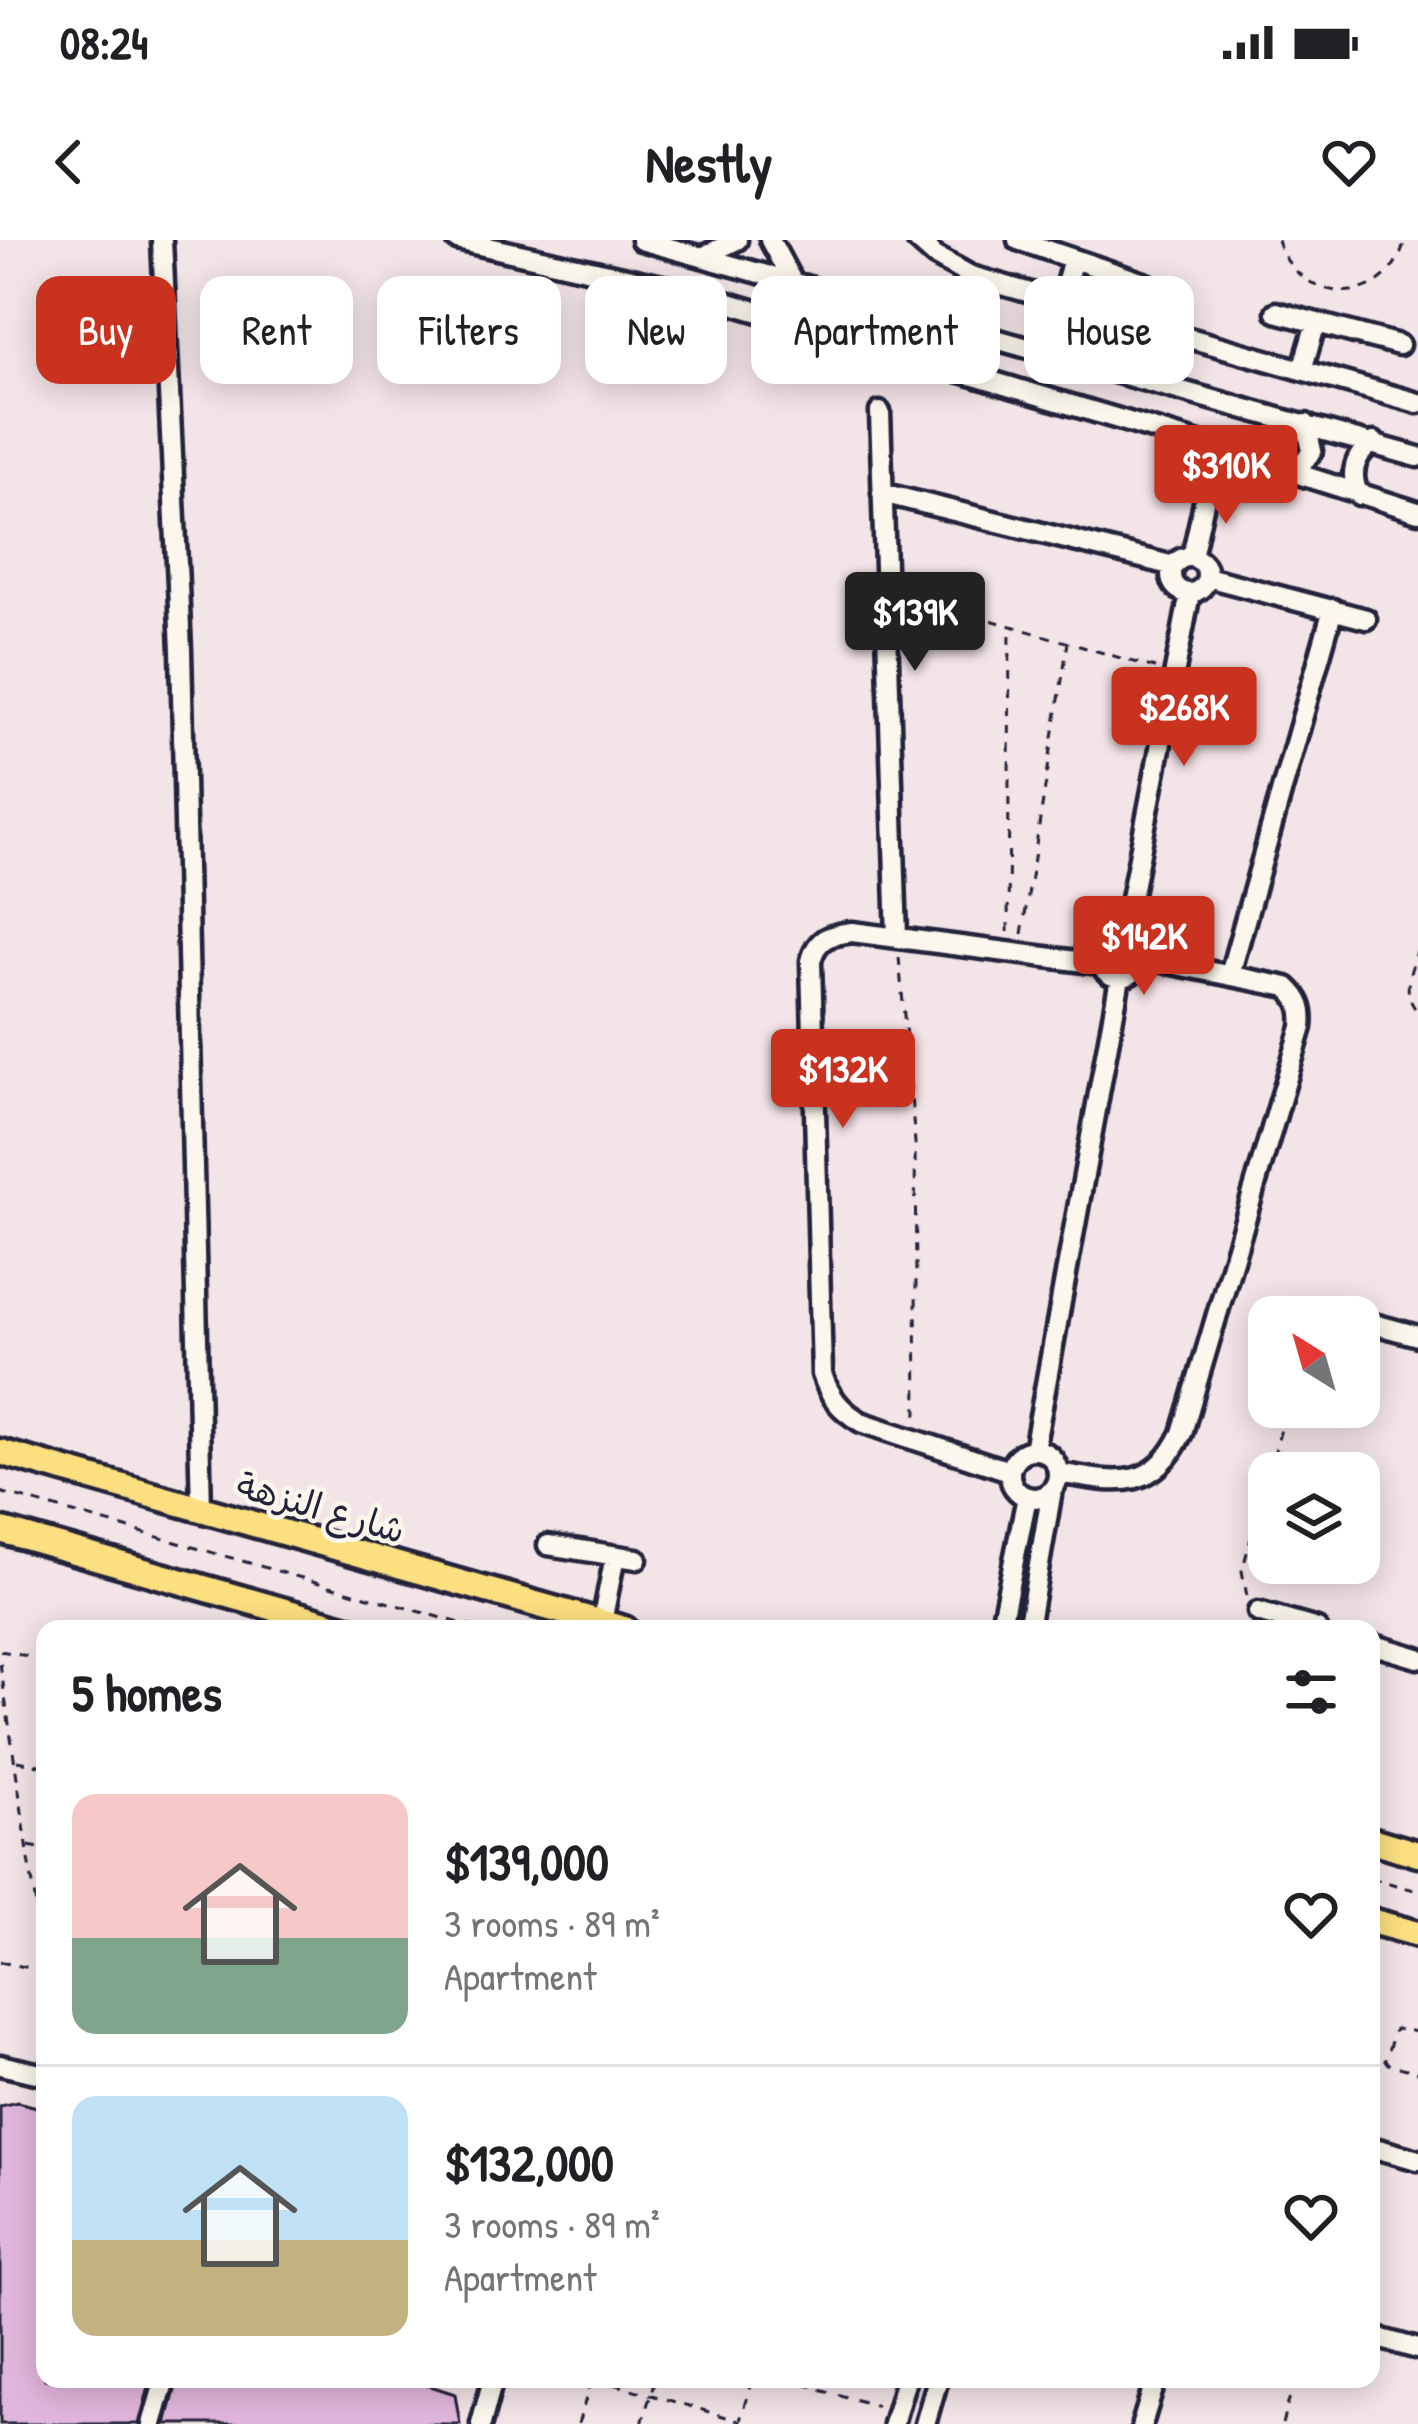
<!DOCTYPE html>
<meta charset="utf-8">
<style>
body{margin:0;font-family:"Patrick Hand","Playpen Sans Arabic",sans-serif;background:#f6f6f6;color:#202124;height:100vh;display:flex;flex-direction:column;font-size:45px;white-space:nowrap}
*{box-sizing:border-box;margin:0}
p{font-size:39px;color:#757577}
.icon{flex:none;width:66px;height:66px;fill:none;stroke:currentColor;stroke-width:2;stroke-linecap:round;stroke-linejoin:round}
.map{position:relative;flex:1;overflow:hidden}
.side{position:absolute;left:36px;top:1380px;width:1344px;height:768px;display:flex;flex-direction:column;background:#fff;border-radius:24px;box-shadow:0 6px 30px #0003}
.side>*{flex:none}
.banner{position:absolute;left:36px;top:36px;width:1347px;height:108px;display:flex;gap:24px}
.needle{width:78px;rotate:323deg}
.fabs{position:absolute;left:1248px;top:1056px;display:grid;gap:24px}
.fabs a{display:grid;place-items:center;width:132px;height:132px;border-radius:24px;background:#fff;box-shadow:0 6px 30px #0003;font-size:60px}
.price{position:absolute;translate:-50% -102px;padding:0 27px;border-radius:12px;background:#c8321e;color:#fff;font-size:39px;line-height:78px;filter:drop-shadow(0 3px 6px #0008)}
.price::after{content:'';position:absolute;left:50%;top:72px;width:36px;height:27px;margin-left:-18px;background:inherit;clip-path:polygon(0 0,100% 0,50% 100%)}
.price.selected{background:#222;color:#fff}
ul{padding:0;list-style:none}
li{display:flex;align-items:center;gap:36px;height:300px;padding:0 36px}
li+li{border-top:3px solid #e0e0e0}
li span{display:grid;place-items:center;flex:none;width:336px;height:240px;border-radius:24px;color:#555}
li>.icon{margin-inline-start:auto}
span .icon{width:144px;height:144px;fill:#fffc;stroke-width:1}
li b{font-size:51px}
h2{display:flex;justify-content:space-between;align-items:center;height:144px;padding:0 36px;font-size:51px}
.pill{padding:0 42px;border-radius:24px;background:#fff;box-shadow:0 6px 30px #0003;font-size:42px;line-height:108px}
.pill.selected{background:#c8321e;color:#fff}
.status{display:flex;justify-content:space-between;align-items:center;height:84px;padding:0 60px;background:#fff;direction:ltr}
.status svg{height:33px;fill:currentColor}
header{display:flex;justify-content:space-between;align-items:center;height:156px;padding:0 36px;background:#fff;font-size:54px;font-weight:700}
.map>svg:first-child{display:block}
.building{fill:#e1b6dc;stroke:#22223b;stroke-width:3}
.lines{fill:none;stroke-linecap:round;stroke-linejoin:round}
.minor-casing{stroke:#22223b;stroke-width:27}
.major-casing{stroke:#22223b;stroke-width:33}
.path{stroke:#22223b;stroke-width:3;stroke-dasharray:9 9;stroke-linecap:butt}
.minor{stroke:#fbf7ec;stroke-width:18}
.major{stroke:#fce080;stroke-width:24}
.labels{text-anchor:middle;stroke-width:9;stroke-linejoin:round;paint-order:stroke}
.street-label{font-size:36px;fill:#22223b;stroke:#fbf7ec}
</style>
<div class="status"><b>08:24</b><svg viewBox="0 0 49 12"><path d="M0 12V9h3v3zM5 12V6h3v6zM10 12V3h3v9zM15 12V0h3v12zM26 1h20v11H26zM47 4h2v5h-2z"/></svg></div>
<header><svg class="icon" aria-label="back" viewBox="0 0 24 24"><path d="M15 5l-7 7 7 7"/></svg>Nestly<svg class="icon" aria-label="heart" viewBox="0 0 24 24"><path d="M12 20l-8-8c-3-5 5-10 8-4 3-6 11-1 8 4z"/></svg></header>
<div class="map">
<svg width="1418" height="2184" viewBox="0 0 1418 2184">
<rect width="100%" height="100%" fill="#f3e4e7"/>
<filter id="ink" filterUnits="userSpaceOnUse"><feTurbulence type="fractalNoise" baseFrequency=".00833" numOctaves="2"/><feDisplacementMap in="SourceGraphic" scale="24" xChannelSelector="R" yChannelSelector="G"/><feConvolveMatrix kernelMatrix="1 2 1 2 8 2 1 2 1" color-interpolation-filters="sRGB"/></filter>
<g filter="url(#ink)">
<path class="building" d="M17,1862l28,7v270h106l-12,45h-139v-318z
M178,2139h231l46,15 5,30h-294z"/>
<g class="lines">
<defs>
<path id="minor" d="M162,0l19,410 20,860
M457,0l245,55 514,153 202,64
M641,0l777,217
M770,0l23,43
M917,0l18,16 36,20 447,127
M1018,0l129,44
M704,16l33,-16
M1061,61l12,-42
M1276,72l123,33
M1302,130l14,-47
M880,172l17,526
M1294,234l18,-23 -6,-27
M882,253l292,73
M1359,255c-10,-21 -5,-40 15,-53
M1171 335a18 18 0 1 1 36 0a18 18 0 1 1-36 0Z
M1192,317l24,-109
M1207,337l159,42
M1099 716a21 21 0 1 1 42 0a21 21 0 1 1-42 0Z
M1124,695l66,-342
M1230,734l103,-365
M1359,1080l59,16
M1010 1234a24 24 0 1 1 48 0a24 24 0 1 1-48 0Z
M1034,1210l86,-472
M1009,1231l-148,-49c-21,-12 -31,-25 -39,-48l-11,-413c6,-24 19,-26 41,-29l248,32
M1058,1233c56,9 95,21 124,-40l120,-406c2,-18 -2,-28 -15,-40l-145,-29
M548,1305l89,14
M1258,1372l59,17
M602,1382l13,-66
M1000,1389l27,-132
M1028,1389l24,-139
M1371,1404l47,14
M0,1825l45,10
M1371,1907l47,13
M1371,2096l47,13
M152,2184l13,-45
M481,2184l12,-45
M893,2184l13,-45
M925,2184l13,-45
M1142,2184l14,-45"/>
<path id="major" d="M0,1212l624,177
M0,1290l348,99
M1371,1600l47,14
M1371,1681l47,13"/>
</defs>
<use href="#minor" class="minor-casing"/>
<use href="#major" class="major-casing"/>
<path class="path" d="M1277,0c22,66 110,71 128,0
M905,355l250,73
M1008,692l2,-306
M1022,694l46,-292
M1418,708c-7,23 -18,44 0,64
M899,717l16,186 2,278
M0,1252l481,137
M1247,1356l-5,-25 45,-164
M0,1411l45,8
M0,1423l45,304
M17,1521l28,5
M29,1606l16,3
M1371,1638l47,13
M0,1722l45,9
M1418,1792l-23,-3 -10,31 3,4 30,8
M597,2139l143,42
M786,2139l91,27
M1383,2182l10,2
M578,2184l14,-45
M642,2184l13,-45
M739,2184l13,-45
M1282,2184l13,-45"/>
<use href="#minor" class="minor"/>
<use href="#major" class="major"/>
</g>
</g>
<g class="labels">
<g class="street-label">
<text transform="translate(321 1267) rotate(16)" y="13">شارع النزهة</text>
</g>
</g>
</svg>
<div class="fabs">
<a><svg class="needle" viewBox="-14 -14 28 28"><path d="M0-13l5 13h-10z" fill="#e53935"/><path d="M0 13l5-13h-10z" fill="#757577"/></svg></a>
<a><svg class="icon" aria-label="layers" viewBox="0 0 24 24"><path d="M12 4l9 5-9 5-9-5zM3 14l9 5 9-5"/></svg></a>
</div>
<b class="price" style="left:1226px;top:287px">$310K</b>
<b class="price selected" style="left:915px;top:434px">$139K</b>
<b class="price" style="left:1184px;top:529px">$268K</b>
<b class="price" style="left:1144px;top:758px">$142K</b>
<b class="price" style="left:843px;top:891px">$132K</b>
<div class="banner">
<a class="pill selected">Buy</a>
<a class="pill">Rent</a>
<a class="pill">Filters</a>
<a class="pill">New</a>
<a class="pill">Apartment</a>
<a class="pill">House</a>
</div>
<section class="side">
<h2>5 homes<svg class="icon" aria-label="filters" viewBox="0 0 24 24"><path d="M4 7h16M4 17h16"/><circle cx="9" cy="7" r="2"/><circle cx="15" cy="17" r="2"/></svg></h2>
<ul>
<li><span style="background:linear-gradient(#f6c9c9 60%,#7fa58c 0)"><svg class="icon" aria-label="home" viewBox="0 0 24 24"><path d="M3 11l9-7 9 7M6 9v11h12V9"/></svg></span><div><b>$139,000</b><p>3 rooms · 89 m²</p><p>Apartment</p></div><svg class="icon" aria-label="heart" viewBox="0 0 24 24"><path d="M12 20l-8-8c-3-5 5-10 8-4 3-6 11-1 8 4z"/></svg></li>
<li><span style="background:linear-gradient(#bfe0f5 60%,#c2b280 0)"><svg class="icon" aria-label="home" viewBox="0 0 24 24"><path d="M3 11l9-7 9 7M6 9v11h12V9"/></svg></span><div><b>$132,000</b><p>3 rooms · 89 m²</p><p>Apartment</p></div><svg class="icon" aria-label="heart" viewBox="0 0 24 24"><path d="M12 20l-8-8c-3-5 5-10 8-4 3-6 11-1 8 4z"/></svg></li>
</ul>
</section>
</div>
